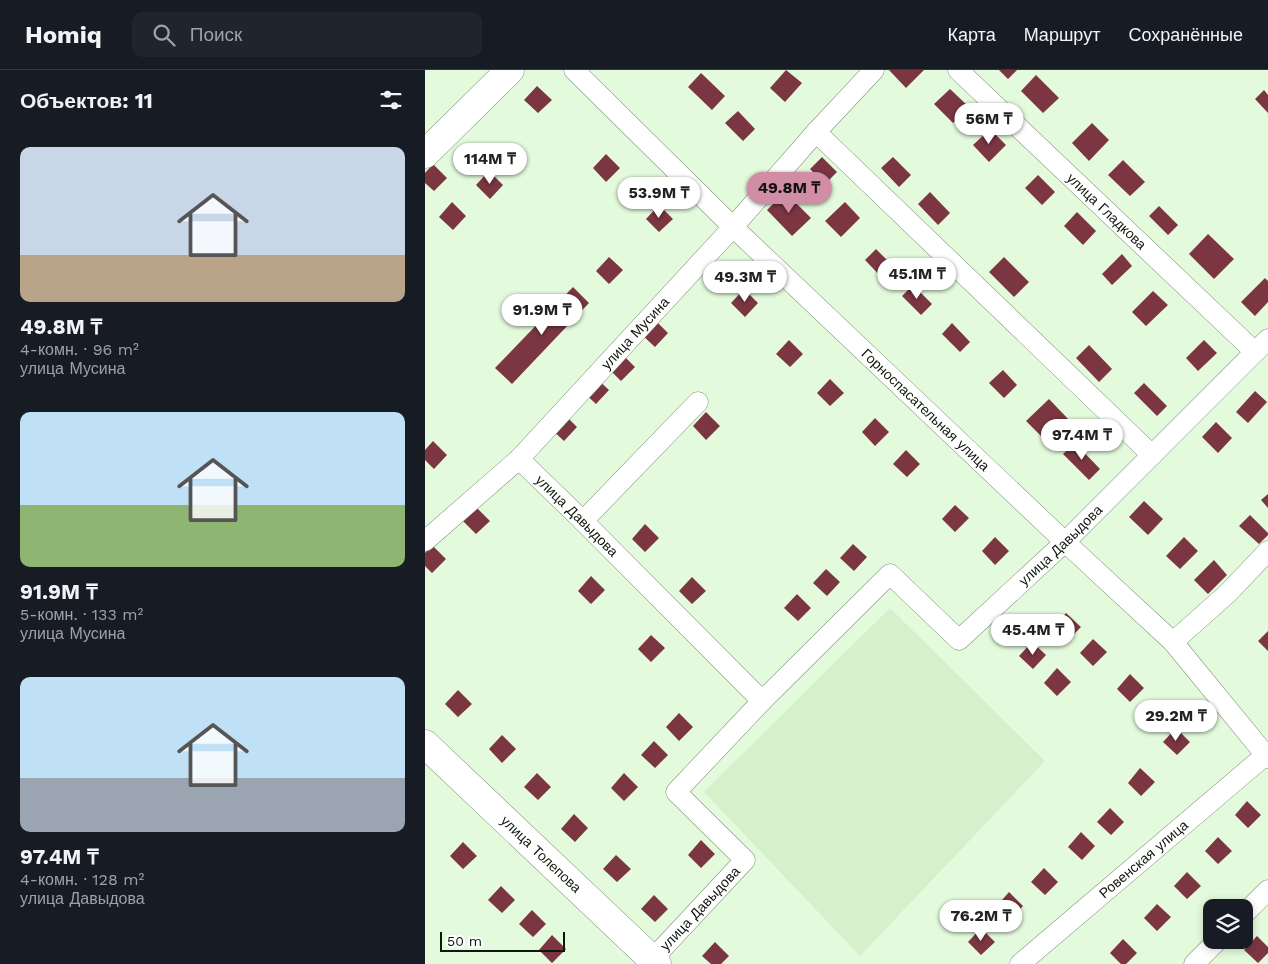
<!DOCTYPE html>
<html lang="ru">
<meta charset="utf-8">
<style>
body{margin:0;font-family:"Work Sans",sans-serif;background:#20242c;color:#f1f3f6;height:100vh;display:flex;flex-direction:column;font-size:19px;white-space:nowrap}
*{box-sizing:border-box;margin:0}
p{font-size:16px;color:#9ea1a6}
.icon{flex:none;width:28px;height:28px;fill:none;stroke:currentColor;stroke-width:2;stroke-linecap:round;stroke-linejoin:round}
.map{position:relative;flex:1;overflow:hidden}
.panel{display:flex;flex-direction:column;background:#171b24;width:425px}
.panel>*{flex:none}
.buttons{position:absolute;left:778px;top:829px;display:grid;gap:10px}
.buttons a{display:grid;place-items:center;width:50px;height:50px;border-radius:10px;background:#171b24;box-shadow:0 2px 8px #0003;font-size:25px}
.scale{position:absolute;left:15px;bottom:12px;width:125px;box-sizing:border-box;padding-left:5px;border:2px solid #0f170c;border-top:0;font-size:14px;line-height:18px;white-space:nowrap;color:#0f170c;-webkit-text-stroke:4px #fff;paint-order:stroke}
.price{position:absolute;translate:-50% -42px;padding:0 11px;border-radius:18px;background:#fff;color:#222;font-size:16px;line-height:32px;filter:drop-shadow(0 1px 2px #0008)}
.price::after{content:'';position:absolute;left:50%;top:30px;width:15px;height:11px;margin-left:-8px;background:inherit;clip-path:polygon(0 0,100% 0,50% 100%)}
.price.on{background:#d08da5;color:#111}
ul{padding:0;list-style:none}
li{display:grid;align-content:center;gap:10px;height:265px;padding:0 20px}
li span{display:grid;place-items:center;height:155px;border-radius:10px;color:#555}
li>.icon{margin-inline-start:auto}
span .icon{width:90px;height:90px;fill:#fffc;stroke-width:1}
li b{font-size:21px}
h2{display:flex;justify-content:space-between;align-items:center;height:60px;padding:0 20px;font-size:21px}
header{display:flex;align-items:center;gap:30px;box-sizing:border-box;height:70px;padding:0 25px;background:#171b24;border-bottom:1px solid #363941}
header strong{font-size:24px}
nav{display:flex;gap:28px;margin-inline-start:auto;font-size:18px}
.search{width:350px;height:45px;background:#20242c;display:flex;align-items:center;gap:12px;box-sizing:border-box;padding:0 18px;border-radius:10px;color:#9ea1a6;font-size:19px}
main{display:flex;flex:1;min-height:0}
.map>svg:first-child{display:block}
.built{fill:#d6f0cc}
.building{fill:#7b3642}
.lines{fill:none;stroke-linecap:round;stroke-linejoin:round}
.street-casing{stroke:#7e9277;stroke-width:21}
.secondary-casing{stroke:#7e9277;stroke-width:29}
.street{stroke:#fff;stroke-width:20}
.secondary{stroke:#fff;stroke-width:28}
.labels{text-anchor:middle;stroke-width:5;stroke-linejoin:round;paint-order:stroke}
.street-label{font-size:14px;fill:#0f170c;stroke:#fff}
</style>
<header>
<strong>Homiq</strong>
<div class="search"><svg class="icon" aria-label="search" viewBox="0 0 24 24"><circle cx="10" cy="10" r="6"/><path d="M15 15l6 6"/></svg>Поиск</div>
<nav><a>Карта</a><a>Маршрут</a><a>Сохранённые</a></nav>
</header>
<main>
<section class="panel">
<h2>Объектов: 11<svg class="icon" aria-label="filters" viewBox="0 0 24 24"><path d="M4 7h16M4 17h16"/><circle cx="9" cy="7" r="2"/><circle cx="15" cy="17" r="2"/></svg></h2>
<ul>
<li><span style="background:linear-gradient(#c9d6e8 70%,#b9a48a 0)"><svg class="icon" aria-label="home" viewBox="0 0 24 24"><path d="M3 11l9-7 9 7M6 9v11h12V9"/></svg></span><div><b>49.8M ₸</b><p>4-комн. · 96 m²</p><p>улица Мусина</p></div></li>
<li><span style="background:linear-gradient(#bfe0f5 60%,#8fb573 0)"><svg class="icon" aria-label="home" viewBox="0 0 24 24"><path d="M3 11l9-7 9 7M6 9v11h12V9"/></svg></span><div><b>91.9M ₸</b><p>5-комн. · 133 m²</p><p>улица Мусина</p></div></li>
<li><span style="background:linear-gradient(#bfe0f5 65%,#9aa5b1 0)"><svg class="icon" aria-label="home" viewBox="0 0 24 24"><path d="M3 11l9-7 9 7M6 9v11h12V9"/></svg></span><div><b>97.4M ₸</b><p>4-комн. · 128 m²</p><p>улица Давыдова</p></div></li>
</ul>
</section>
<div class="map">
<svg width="843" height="894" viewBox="0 0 843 894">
<rect width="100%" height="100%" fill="#e4fadc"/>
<path class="built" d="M465,538l155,153 -185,195 -156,-164z"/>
<path class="building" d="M361,0l16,13 -17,19 -15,-14z
M464,0h35l-18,18z
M574,0h18l-9,9z
M276,3l24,23 -13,14 -24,-23z
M611,5l23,23 -16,15 -22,-22z
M112,16l15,14 -14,13 -14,-13z
M525,19l19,18 -16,16 -19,-19z
M839,20l4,5v18l-13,-14z
M313,41l17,18 -12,12 -18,-18z
M667,53l17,17 -20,21 -17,-18z
M565,59l16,16 -17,17 -16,-17z
M181,84l14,14 -14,14 -13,-14z
M397,87l15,15 -12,12 -15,-15z
M468,87l18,18 -12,12 -18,-19z
M698,90l22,22 -15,14 -22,-21z
M8,94l14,14 -13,13 -9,-8v-10z
M64,101l14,14 -13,14 -14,-14z
M613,105l17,17 -13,13 -17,-17z
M360,122l26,26 -19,18 -25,-26z
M505,122l20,21 -12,12 -20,-21z
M27,132l14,14 -13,14 -14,-13z
M420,132l15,16 -19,19 -16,-16z
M234,135l14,14 -14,13 -13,-13z
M734,136l19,19 -10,10 -19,-19z
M652,142l19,19 -13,14 -19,-19z
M783,164l26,25 -20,20 -25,-25z
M451,179l21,21 -12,11 -20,-21z
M283,184l14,14 -13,13 -14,-13z
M697,184l10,12 -20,19 -10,-11z
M184,187l14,13 -14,14 -13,-13z
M579,187l25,25 -15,15 -25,-25z
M840,208l3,3v21l-13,14 -14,-14z
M488,215l19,19 -11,11 -19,-19z
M148,217l16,16 -77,81 -17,-16z
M319,219l14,14 -13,14 -14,-14z
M728,221l15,14 -22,21 -14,-14z
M229,249l14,14 -13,14 -14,-13z
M527,253l18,19 -10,10 -18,-18z
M364,270l14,14 -13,13 -14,-13z
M779,270l13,13 -19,18 -12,-13z
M664,275l23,24 -13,13 -23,-24z
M196,283l14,14 -14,14 -13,-13z
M578,300l14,15 -13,13 -15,-15z
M170,307l14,13 -13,14 -14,-13z
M405,309l14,14 -14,13 -13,-13z
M719,313l23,23 -10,10 -23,-23z
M830,321l12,11 -19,21 -12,-11z
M624,329l21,22 -22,22 -22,-22z
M281,342l14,14 -14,14 -13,-14z
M138,343l14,14 -13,14 -14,-13z
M450,348l14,14 -14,14 -13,-14z
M791,352l16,16 -14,15 -16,-16z
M8,371l14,14 -13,14 -9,-9v-10z
M650,373l25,26 -11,11 -26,-26z
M481,380l14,14 -13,13 -14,-13z
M843,424v14l-7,-8z
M719,431l19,18 -15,16 -19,-18z
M530,435l14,13 -14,14 -13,-13z
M51,437l14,14 -14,13 -13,-13z
M825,445l18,18v2l-9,9 -20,-18z
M220,454l14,14 -14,14 -13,-13z
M570,467l14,14 -14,14 -13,-14z
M759,467l14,14 -18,18 -14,-13z
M428,474l14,13 -13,14 -14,-13z
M7,475l14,14 -14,14 -7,-7v-13z
M789,490l13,15 -19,19 -14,-14z
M401,499l14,13 -13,14 -14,-13z
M166,506l14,14 -14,14 -13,-13z
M267,507l14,14 -14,13 -13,-13z
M372,524l14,14 -13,13 -14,-13z
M641,543l15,14 -14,14 -13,-14z
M843,561v20l-10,-10z
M226,565l14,13 -14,14 -13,-13z
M668,569l14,13 -14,14 -13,-13z
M607,572l14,13 -13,14 -14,-13z
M632,598l14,14 -14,14 -13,-13z
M705,604l14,14 -14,14 -13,-13z
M33,620l14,14 -14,13 -13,-13z
M254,643l14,14 -14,14 -13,-14z
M751,658l14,14 -13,13 -14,-13z
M77,665l14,14 -14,14 -13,-14z
M229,671l14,14 -13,13 -14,-13z
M715,698l15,14 -14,14 -13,-13z
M112,703l14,14 -13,13 -14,-13z
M199,703l14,14 -14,14 -13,-13z
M822,731l14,14 -13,13 -13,-13z
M685,738l14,14 -13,13 -14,-13z
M149,744l14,14 -13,14 -14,-13z
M656,762l14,14 -13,14 -14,-13z
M793,767l14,14 -14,13 -13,-13z
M276,770l14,14 -14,14 -13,-13z
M38,772l14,14 -14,13 -13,-13z
M191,785l15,14 -14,13 -14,-13z
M619,798l14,14 -13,13 -14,-13z
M762,802l14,14 -14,13 -13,-13z
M76,816l14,14 -13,13 -14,-13z
M584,822l14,14 -13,14 -14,-13z
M229,825l14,14 -13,13 -14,-13z
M732,834l14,13 -14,14 -13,-13z
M107,840l14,14 -13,13 -14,-13z
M556,858l14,14 -14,13 -13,-13z
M127,865l14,14 -14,14 -13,-13z
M832,866l11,11v6l-10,10 -14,-13z
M698,869l14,14 -11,11h-5l-11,-11z
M290,872l14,14 -8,8h-10l-9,-8z"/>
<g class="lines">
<defs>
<g id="street">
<path id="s1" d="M149,0l159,157 332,315 108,100 95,116"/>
<path id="s2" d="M533,0l297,282"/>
<path d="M391,62l336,323"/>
<path id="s3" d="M94,389l64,62 179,180"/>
<path d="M158,451l115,-119"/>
<path id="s4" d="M0,471l94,-82 214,-232 83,-95 58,-62"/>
<path d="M748,572l55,-49 40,-42"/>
<path d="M819,844l24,-24"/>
<path id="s5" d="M223,894l97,-104 -69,-68 86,-91 128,-127 69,66 106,-98 203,-203"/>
<path id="s6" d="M595,894l248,-211"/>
<path d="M769,894l24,-24"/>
</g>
<g id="secondary">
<path d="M0,84l85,-84"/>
<path id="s7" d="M0,674l232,220"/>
</g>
</defs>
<use href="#street" class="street-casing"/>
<use href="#secondary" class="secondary-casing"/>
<use href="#street" class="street"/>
<use href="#secondary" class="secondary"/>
</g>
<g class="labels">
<g class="street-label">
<text dy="5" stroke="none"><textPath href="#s2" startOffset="205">улица Гладкова</textPath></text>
<text dy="5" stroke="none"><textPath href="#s4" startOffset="296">улица Мусина</textPath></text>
<text dy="5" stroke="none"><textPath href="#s1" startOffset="489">Горноспасательная улица</textPath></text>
<text dy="5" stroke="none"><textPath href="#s3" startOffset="81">улица Давыдова</textPath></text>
<text dy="5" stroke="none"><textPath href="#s5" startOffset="779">улица Давыдова</textPath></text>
<text dy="5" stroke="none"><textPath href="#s7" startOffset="160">улица Толепова</textPath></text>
<text dy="5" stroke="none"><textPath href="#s6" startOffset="162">Ровенская улица</textPath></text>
<text dy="5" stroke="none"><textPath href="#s5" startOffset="76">улица Давыдова</textPath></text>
</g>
</g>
</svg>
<div class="buttons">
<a><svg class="icon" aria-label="layers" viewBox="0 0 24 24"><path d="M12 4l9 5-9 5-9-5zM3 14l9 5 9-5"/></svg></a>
</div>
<div class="scale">50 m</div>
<b class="price" style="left:564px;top:75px">56M ₸</b>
<b class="price" style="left:65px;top:115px">114M ₸</b>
<b class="price on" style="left:364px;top:144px">49.8M ₸</b>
<b class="price" style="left:234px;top:149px">53.9M ₸</b>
<b class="price" style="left:492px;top:230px">45.1M ₸</b>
<b class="price" style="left:320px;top:233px">49.3M ₸</b>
<b class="price" style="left:117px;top:266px">91.9M ₸</b>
<b class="price" style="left:657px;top:391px">97.4M ₸</b>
<b class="price" style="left:608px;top:586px">45.4M ₸</b>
<b class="price" style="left:751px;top:672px">29.2M ₸</b>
<b class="price" style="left:556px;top:872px">76.2M ₸</b>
</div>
</main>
